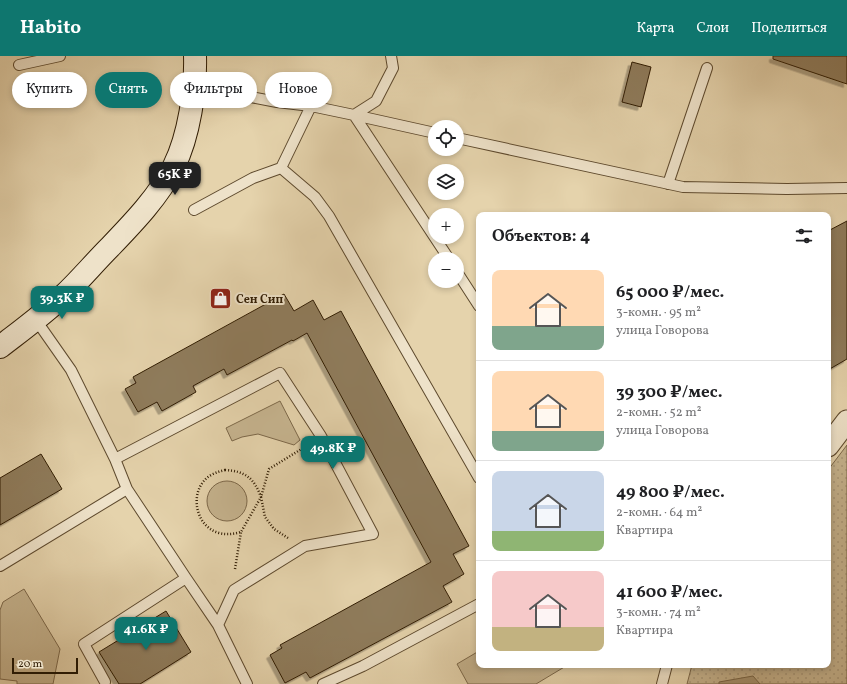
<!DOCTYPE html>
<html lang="ru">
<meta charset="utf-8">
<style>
body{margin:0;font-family:Vollkorn,serif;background:#f6f6f6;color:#202124;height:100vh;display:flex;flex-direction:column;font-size:15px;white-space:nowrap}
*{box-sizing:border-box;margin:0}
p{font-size:13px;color:#757577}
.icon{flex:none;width:22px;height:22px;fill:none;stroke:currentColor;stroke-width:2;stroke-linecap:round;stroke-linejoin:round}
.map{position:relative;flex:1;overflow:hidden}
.sheet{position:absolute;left:476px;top:156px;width:355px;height:456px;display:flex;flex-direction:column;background:#fff;border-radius:8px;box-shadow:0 2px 6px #0003}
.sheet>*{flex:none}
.top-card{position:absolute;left:12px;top:16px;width:380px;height:36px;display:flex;gap:8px}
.controls{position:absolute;left:428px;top:64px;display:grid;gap:8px}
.controls a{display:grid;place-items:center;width:36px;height:36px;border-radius:50%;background:#fff;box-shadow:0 2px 6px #0003;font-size:20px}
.scale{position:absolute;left:12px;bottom:10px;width:66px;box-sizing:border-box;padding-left:4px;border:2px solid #311d04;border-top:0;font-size:11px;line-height:14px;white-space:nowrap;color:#311d04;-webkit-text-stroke:3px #eee2c9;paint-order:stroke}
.price{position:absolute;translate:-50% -34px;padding:0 9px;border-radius:8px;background:#0f766e;color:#fff;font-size:13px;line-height:26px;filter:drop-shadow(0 1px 2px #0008)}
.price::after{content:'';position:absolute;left:50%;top:24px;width:12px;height:9px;margin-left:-6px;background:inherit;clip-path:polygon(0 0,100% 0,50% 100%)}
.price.active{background:#222;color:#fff}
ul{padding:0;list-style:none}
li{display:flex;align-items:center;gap:12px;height:100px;padding:0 16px}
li+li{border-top:1px solid #e0e0e0}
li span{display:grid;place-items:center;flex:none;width:112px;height:80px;border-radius:8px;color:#555}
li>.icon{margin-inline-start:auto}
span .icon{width:48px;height:48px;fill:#fffc;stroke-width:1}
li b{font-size:17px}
h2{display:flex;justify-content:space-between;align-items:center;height:48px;padding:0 16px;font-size:17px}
.chip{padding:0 14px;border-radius:18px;background:#fff;box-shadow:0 2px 6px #0003;font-size:14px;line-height:36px}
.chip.active{background:#0f766e;color:#fff}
header{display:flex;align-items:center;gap:24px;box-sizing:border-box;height:56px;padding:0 20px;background:#0f766e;color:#fff}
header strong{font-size:19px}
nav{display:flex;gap:22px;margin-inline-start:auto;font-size:14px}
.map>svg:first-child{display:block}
.green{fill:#c6b48f;stroke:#7c684a}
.garden{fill:url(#garden-dots);stroke:#7c684a}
.water{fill:#a89573;stroke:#786547}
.building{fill:#8f7c5b;stroke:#311d04;filter:url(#shadow)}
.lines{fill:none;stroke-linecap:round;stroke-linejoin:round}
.service-casing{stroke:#5e4a2e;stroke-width:12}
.minor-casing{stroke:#5e4a2e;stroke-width:23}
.secondary-casing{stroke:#311d04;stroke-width:24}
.path{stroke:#311d04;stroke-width:2.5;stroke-dasharray:1 2;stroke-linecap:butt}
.service{stroke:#eee2c9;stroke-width:10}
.minor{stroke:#eee2c9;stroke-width:21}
.secondary{stroke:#eee2c9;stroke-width:22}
.labels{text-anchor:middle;stroke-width:4;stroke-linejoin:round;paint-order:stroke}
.poi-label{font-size:12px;font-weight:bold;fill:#311d04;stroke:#eee2c9;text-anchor:start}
</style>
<header>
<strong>Habito</strong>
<nav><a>Карта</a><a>Слои</a><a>Поделиться</a></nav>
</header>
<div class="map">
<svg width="847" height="628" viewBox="0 0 847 628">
<defs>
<pattern id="garden-dots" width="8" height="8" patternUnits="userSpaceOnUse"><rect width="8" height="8" fill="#c6b48f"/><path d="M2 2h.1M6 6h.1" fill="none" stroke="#ab9a7a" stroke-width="1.8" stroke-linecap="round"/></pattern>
<filter id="shadow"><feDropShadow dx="-3.5" dy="3.5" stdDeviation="0" flood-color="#0004"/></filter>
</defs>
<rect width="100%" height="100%" fill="#e5d3ac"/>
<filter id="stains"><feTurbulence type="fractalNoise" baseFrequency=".005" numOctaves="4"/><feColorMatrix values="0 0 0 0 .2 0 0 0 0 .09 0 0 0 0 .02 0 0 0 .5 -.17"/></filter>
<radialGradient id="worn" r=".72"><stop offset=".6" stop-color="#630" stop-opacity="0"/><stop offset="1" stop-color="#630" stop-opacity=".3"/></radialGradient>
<path class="green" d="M280,345l20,39 -6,5 -36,-11 -16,3 -10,4 -6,-13z
M207 445a20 20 0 1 1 40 0a20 20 0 1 1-40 0Z
M24,533l36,60 -7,35h-36v-3l-17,-2v-69l3,-8z
M479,595v14l87,1 -30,18h-68l-11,-20z"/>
<path class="garden" d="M847,389v239h-160l5,-19h136v-195z"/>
<path class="water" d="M753,620l7,8h-41v-2z"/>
<path class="building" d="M773,0h74v28l-74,-25z
M632,6l19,5 -10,40 -19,-5z
M847,165v138l-19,11v-139z
M284,238l10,17 19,-11 11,20 17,-9 128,235 -16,8 11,20 -21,12 9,16 -142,76 -4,-6 -21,11 -15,-28 12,-7 -2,-3 151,-83 -124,-229 -14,8 -1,-1 -65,35 -3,-6 -31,17 3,6 -34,19 -5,-9 -19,10 -13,-23 11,-6 -3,-6z
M41,398l21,35 -62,36v-47z
M166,555l25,41 -51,32h-21l-20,-32z"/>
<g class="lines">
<defs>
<path id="service" d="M19,9l41,-9
M193,39h47l37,7 34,4 43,9 95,144
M311,50l-30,62 34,29 14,19 150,262
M354,59l81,18
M354,59l22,-14 17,-33 -2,-12
M457,82l226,49 104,2 60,-1
M668,128l39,-116
M194,154l59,-32 28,-10
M457,216l22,34
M36,264l35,50 44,89 12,30 59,89 32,47 29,59
M115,403l165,-86 41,63 52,98 -68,12 -71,44 -16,35
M0,510l127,-77
M105,626l-21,-38 102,-66
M323,628l40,-18 116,-62
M662,628l5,-19"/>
<path id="minor" d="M828,390l19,-25"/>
<path id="secondary" d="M0,291c22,-17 44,-33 64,-52 16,-15 30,-32 46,-48 24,-25 49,-51 64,-81 15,-30 22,-77 21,-110"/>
</defs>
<use href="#service" class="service-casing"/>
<use href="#minor" class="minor-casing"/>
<use href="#secondary" class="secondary-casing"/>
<path class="path" d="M225,414c20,1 29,8 36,27l-20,35c-7,2 -14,3 -22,1 -26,-7 -31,-47 -6,-59 4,-2 8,-3 12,-4z
M288,482l-14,-9 -9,-12 -4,-20 8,-28 39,-24
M235,513l6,-37"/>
<use href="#service" class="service"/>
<use href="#minor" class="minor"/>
<use href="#secondary" class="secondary"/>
</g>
<defs>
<symbol id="shop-square" viewBox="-11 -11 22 22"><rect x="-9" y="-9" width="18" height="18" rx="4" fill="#8f2418" stroke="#eee2c9"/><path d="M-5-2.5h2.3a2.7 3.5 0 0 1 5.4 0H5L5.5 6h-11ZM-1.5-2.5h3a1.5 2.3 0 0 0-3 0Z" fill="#fff"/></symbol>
</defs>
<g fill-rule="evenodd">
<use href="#shop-square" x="208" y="230" width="25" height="25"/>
</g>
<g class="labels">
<g class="poi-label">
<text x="236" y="247">Сен Сип</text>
</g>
</g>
<rect width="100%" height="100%" filter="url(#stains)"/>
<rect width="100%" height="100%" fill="url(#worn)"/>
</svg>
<div class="controls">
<a><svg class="icon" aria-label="locate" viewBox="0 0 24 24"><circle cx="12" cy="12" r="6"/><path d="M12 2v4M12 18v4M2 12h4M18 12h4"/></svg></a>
<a><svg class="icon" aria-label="layers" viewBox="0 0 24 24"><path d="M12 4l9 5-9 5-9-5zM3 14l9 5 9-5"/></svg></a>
<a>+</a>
<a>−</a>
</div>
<div class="scale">20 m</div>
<b class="price active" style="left:175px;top:140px">65K ₽</b>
<b class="price" style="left:62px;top:264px">39.3K ₽</b>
<b class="price" style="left:333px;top:414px">49.8K ₽</b>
<b class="price" style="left:146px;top:595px">41.6K ₽</b>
<div class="top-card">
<a class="chip">Купить</a>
<a class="chip active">Снять</a>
<a class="chip">Фильтры</a>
<a class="chip">Новое</a>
</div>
<section class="sheet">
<h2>Объектов: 4<svg class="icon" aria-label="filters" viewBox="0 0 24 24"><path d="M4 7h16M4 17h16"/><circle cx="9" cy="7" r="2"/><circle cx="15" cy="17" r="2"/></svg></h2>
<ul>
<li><span style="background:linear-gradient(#ffd9b3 70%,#7fa58c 0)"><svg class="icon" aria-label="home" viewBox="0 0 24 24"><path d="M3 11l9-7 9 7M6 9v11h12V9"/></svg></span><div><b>65 000 ₽/мес.</b><p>3-комн. · 95 m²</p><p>улица Говорова</p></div></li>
<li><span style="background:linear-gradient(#ffd9b3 75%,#7fa58c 0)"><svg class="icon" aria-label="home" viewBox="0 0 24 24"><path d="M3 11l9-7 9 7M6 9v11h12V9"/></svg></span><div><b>39 300 ₽/мес.</b><p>2-комн. · 52 m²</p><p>улица Говорова</p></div></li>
<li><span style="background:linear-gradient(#c9d6e8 75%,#8fb573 0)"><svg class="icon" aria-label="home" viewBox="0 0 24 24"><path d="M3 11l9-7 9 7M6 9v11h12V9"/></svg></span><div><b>49 800 ₽/мес.</b><p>2-комн. · 64 m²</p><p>Квартира</p></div></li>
<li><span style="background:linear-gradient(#f6c9c9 70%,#c2b280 0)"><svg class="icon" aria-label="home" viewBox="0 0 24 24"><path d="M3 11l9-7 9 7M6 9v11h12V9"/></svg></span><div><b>41 600 ₽/мес.</b><p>3-комн. · 74 m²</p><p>Квартира</p></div></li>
</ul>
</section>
</div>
